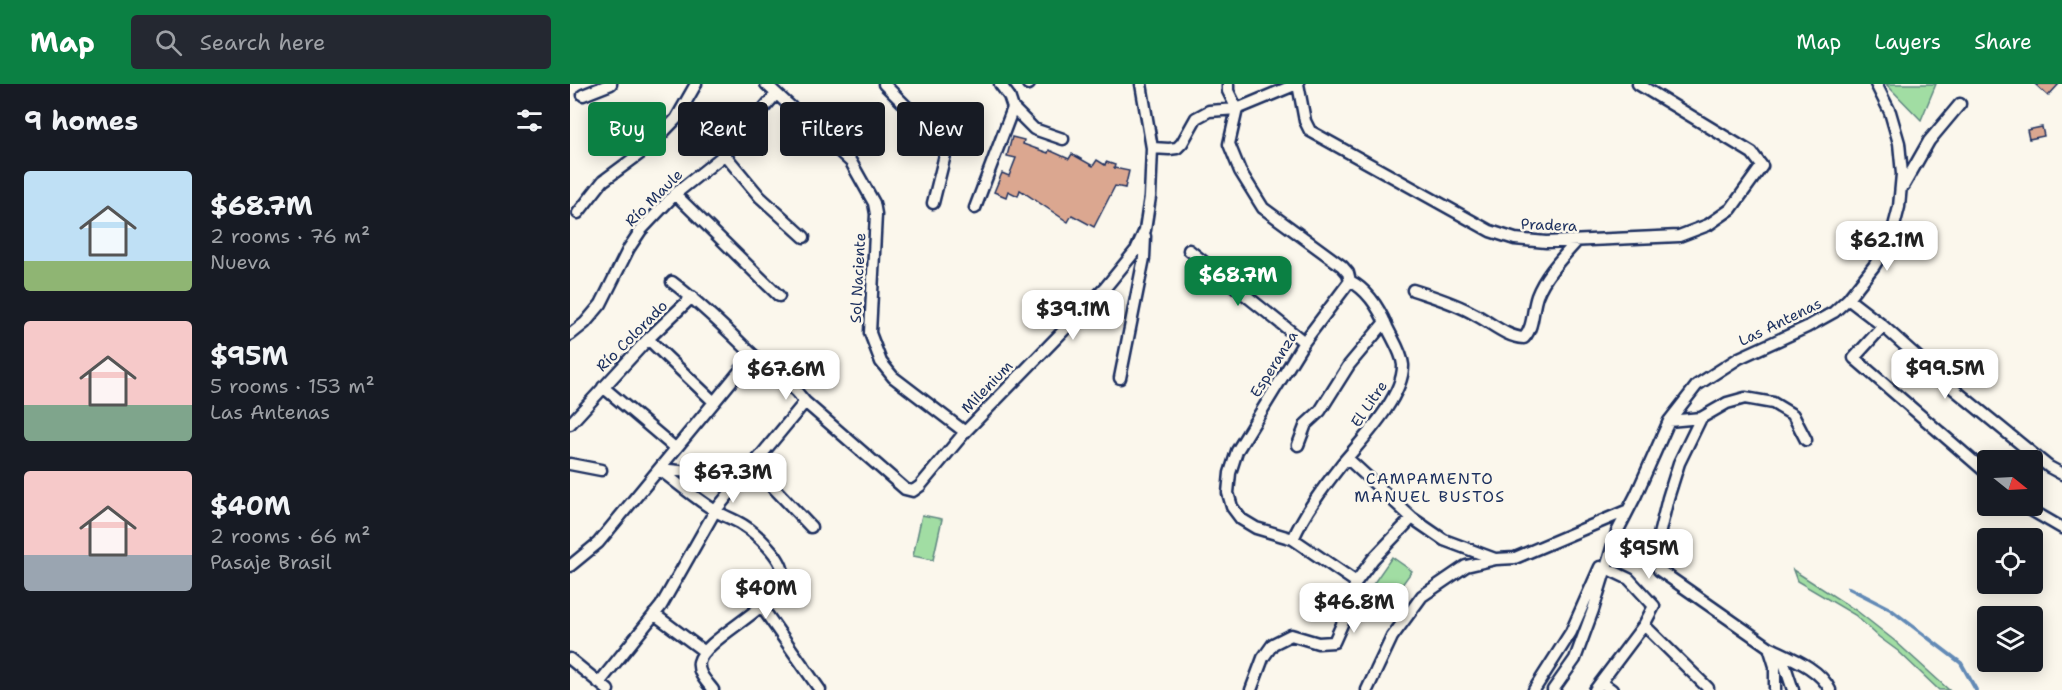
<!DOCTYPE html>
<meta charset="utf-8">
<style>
body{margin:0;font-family:"Shantell Sans",sans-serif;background:#242831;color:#f1f3f6;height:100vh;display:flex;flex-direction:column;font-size:22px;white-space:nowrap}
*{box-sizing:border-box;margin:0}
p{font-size:20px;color:#9ea1a6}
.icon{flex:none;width:33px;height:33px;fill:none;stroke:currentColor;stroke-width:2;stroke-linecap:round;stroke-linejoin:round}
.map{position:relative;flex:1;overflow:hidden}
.side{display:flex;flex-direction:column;background:#171b24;width:570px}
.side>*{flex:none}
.guide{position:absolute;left:18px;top:18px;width:570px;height:54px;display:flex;gap:12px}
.needle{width:39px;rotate:108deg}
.buttons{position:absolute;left:1407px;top:366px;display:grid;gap:12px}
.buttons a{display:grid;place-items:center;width:66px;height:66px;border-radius:6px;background:#171b24;box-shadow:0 3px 15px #0003;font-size:30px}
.price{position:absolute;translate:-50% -51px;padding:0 14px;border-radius:12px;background:#fff;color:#222;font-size:20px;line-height:39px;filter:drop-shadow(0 2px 3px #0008)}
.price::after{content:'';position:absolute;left:50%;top:36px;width:18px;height:14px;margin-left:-9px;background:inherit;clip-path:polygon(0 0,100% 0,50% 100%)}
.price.on{background:#0b8043;color:#fff}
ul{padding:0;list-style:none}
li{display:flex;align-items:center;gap:18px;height:150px;padding:0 24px}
li span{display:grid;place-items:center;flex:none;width:168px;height:120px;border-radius:6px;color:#555}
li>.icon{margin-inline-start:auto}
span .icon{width:72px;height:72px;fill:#fffc;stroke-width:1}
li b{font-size:26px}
h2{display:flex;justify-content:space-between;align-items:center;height:72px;padding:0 24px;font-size:26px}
.tag{padding:0 21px;border-radius:6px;background:#171b24;box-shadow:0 3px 15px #0003;font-size:21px;line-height:54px}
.tag.on{background:#0b8043;color:#fff}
header{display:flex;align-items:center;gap:36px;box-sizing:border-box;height:84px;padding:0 30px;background:#0b8043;color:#fff}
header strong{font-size:28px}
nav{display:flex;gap:33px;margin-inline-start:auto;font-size:21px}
.search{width:420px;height:54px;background:#242831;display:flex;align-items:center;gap:15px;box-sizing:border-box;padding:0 21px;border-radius:6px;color:#9ea1a6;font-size:22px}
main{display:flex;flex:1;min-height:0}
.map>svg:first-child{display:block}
.green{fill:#a1dda3;stroke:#5e8680;stroke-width:1.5}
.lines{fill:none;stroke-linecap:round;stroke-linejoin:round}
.stream{stroke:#628ab6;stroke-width:4}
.building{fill:#dba790;stroke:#1b2f5e;stroke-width:1.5}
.street-casing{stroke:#1b2f5e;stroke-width:15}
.street{stroke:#fbf7ec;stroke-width:10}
.labels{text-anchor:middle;stroke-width:5;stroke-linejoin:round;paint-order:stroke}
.street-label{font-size:15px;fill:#1b2f5e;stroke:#fbf7ec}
.neighbourhood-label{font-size:16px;letter-spacing:1.5px;fill:#1b2f5e;stroke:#fbf7ec}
</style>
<header>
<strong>Map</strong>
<div class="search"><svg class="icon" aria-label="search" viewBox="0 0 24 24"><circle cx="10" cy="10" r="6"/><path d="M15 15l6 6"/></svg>Search here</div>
<nav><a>Map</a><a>Layers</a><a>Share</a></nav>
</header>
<main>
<section class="side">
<h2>9 homes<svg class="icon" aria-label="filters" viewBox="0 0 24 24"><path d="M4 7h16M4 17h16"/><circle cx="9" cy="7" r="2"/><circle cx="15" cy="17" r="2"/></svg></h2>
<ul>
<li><span style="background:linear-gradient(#bfe0f5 75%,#8fb573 0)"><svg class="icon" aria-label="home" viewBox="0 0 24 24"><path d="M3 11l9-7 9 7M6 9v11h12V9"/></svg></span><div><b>$68.7M</b><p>2 rooms · 76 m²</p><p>Nueva</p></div></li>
<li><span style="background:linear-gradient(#f6c9c9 70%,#7fa58c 0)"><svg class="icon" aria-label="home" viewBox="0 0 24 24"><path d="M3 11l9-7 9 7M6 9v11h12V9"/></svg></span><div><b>$95M</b><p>5 rooms · 153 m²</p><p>Las Antenas</p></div></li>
<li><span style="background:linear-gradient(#f6c9c9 70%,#9aa5b1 0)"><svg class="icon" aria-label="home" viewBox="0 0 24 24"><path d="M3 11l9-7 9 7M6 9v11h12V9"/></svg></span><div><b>$40M</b><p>2 rooms · 66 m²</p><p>Pasaje Brasil</p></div></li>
</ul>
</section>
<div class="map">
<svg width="1492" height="606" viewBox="0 0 1492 606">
<rect width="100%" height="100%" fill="#fbf7ec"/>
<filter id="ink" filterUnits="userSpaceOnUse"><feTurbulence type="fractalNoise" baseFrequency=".0167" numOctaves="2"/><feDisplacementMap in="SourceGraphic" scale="12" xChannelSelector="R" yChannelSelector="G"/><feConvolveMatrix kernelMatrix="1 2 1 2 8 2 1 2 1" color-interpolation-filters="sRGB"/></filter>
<g filter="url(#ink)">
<path class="green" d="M1316,0h50l-15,36z
M352,431l20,4 -9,41 -20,-4z
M822,473l20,14 -31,43 -19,-14z
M1223,486l64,41 38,30 54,49h-10l-41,-39 -19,-14 -24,-22 -58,-34z"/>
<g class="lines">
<path class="stream" d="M1279,504l41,21 71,54 15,27"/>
</g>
<path class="building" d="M1465,0h24l-11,12z
M1472,43l2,9 -15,3 -2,-9z
M442,53l12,3 -1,4 25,9 1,-3 20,9 3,-5 21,12 4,-6 8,5 1,-3 9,3 -1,3 15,3 -4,17 -10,-2 -21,41 -22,-12 -4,7 -48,-32 -2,6 -10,-5 -2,6 -12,-5 8,-19 7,3 7,-18 -9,-2z"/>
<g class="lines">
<defs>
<path id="street" d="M196,0l85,78 23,41 2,11 -6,119 11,29 12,15 72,55
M314,0l63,63 -14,56
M458,0h1
M658,0v7l9,18 -8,35 11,27 23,37 79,58 6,7 2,8 -46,61 -67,109 -7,22 -2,20 4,14 9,12 15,9 37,11 63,43
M728,0l7,37 5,10 180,100 25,8 31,3 133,-6 29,-11 23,-16 31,-43 -10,-13 -114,-69
M13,11l28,-11
M114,22l76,91 44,40
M443,24l21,21 29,10
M582,64l17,1 8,-1 5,-5 14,-25 13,-7 28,-2 60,-25
M1334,101l25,-44 31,-37
M105,110l104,102
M405,124l38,-100 -4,-12 -9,-12
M8,129l25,-32 46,-34 27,-28 20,-35
M619,166l115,92
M102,198c28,21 53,46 79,71 19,17 38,27 54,49l100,87 8,2 7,-5 45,-54 140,-144 31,-38 9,-20 5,-33 2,-49 -11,-64
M843,206c21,7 42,13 61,24 16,8 32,23 50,24 10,-11 8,-28 13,-42 8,-21 25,-38 40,-55
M1278,215l35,27 67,60 99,81 13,7
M1313,242l-29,32 134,116
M0,251l15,-12 16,-19 28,-56 12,-18 34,-36 49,-39 52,-61
M78,255l65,62
M550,294l24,-120 1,-22
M33,303l72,61
M1131,334l-22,45 -11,35 -12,49 3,23 110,77 15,16 9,27
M1099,337l32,-3 26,-15 18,-5 28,5 20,12 13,25
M0,340l78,-85 44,-42
M728,361l8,-21 14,-13 29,-46 36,-43
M777,374l65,60 32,22 51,19
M0,380l31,6
M89,385c18,14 36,29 55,41 9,6 20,9 29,15 13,8 40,33 40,49 0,31 -78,63 -84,88 -2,11 8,20 14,28
M89,385l102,10 11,7 39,41
M1454,422l38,22
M723,455c12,-27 30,-51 48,-74 20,-24 63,-68 62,-100 -1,-12 -11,-27 -16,-38 -8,-19 -19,-37 -37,-46
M0,482l28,-23 155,-188
M191,522l59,84
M84,530l51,38
M1074,541l64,63
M0,575l38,31
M1031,598l11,8
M29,599l62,-77 54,-95 90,-109
M681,606l12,-32 10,-14 18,-9 27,8 16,-1 13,-29 9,-31 17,-23 39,-41
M797,606l25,-53 30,-41 44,-30 30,-7 19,-1 111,-47
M964,606l37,-58 29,-65
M983,606l22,-31 18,-49 24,-78 19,-37 33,-74 28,-36 17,-11 25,-16 68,-31 27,-15 14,-13 26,-33 17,-28 8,-31 3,-33 -3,-31 -9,-31 -14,-28
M1025,606l49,-65 10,-19 -25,-27 -23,-11
M1205,606v-24l-6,-19c20,10 51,21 61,43"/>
</defs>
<use href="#street" class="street-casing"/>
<use href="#street" class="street"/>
</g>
</g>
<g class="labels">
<g class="street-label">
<text transform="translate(84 114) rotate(-45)" y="5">Río Maule</text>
<text transform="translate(979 141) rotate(2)" y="5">Pradera</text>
<text transform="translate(288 194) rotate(-87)" y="5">Sol Naciente</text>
<text transform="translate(1210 238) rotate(-26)" y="5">Las Antenas</text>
<text transform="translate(62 252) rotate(-45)" y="5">Río Colorado</text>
<text transform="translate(704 280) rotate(-58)" y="5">Esperanza</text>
<text transform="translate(417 303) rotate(-46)" y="5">Milenium</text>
<text transform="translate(799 320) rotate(-56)" y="5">El Litre</text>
</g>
<g class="neighbourhood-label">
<text x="860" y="400">CAMPAMENTO<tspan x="860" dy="18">MANUEL BUSTOS</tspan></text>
</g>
</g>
</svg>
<div class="buttons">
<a><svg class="needle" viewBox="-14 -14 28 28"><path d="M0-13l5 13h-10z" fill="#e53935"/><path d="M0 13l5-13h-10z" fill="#9ea1a6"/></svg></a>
<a><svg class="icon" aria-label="locate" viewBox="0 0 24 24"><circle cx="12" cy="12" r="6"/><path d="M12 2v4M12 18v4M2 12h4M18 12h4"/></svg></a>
<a><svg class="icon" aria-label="layers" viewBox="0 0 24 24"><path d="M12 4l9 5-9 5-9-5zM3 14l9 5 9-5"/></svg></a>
</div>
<b class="price" style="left:1317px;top:188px">$62.1M</b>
<b class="price on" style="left:668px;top:223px">$68.7M</b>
<b class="price" style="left:503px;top:257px">$39.1M</b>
<b class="price" style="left:1375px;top:316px">$99.5M</b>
<b class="price" style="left:216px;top:317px">$67.6M</b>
<b class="price" style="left:163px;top:420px">$67.3M</b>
<b class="price" style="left:1079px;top:496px">$95M</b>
<b class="price" style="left:196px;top:536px">$40M</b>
<b class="price" style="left:784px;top:550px">$46.8M</b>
<div class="guide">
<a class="tag on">Buy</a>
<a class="tag">Rent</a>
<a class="tag">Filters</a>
<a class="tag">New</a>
</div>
</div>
</main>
